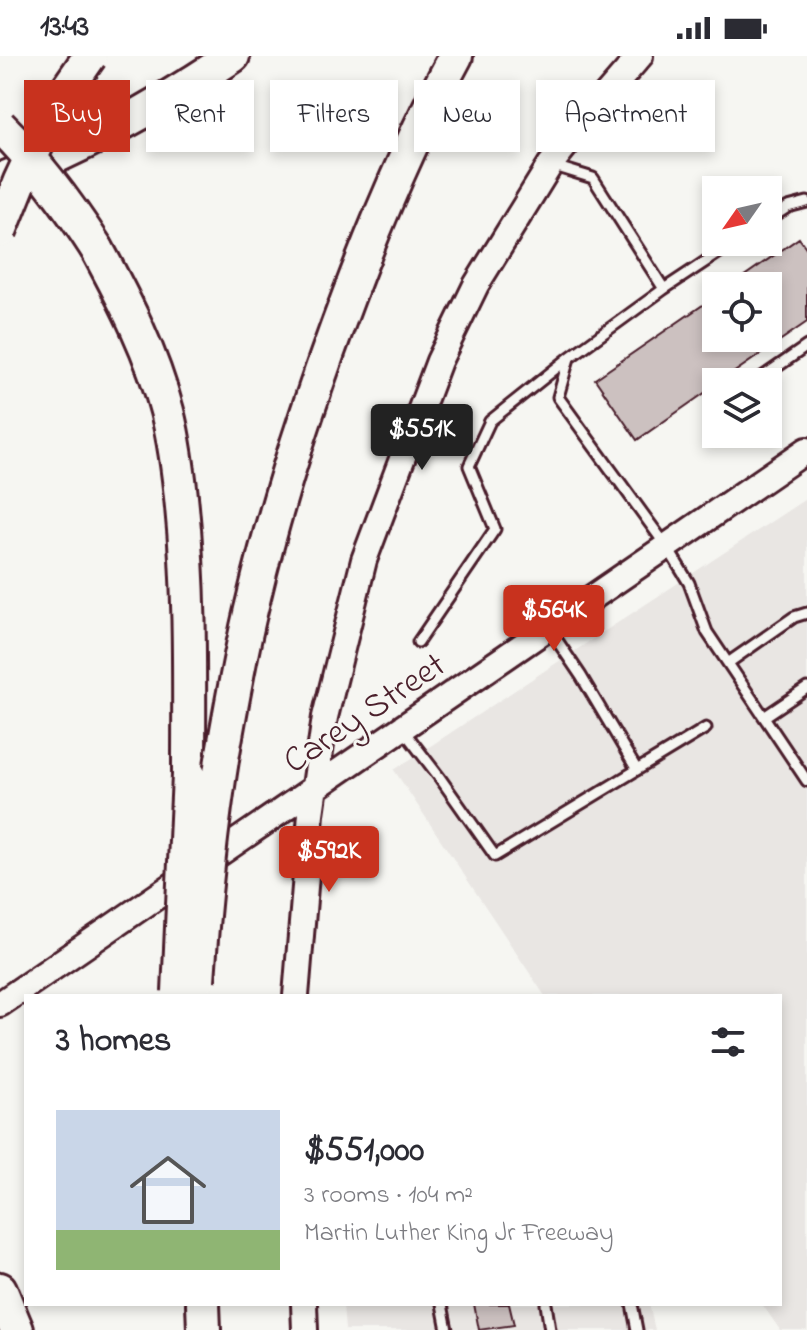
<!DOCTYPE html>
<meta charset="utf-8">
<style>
body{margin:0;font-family:"Indie Flower",sans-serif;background:#f2f2f3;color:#2b2b33;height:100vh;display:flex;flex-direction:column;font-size:30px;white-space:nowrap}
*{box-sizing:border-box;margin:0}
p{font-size:26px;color:#7c7c81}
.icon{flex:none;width:44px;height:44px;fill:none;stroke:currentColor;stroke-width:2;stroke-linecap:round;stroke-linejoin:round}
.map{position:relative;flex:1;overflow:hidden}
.details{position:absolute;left:24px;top:938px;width:758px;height:312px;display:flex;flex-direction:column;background:#fff;border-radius:0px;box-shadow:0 4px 12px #0003}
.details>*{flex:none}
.top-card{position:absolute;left:24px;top:24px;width:760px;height:72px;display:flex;gap:16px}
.needle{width:52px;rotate:236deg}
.tools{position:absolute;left:702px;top:120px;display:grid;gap:16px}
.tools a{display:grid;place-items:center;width:80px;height:80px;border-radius:0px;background:#fff;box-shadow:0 4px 12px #0003;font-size:40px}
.price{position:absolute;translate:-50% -68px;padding:0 18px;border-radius:8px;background:#c8321e;color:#fff;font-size:26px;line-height:52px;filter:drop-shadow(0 2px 4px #0008)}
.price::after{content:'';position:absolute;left:50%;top:48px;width:24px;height:18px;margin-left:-12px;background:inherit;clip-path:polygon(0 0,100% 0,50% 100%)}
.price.selected{background:#222;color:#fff}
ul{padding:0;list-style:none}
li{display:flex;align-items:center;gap:24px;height:200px;padding:0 32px}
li+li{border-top:2px solid #e1e1e2}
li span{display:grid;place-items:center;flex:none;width:224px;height:160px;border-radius:0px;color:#555}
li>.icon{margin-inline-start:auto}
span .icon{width:96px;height:96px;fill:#fffc;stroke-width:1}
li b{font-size:34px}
h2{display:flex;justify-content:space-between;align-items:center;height:96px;padding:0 32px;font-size:34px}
.tag{padding:0 28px;border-radius:0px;background:#fff;box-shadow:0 4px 12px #0003;font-size:28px;line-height:72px}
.tag.selected{background:#c8321e;color:#fff}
.status{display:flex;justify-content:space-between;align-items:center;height:56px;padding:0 40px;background:#fff;direction:ltr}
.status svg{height:22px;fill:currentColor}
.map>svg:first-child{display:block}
.built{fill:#e9e6e3}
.building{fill:#ccc1c0;stroke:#4a1f2b;stroke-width:2}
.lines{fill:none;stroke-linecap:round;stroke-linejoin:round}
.lane-casing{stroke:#4a1f2b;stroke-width:15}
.secondary-casing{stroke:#4a1f2b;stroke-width:30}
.highway-casing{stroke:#4a1f2b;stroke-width:38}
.lane{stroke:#f6f6f2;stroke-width:9}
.secondary{stroke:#f6f6f2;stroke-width:24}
.highway{stroke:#f6f6f2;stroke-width:32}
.highway-bridge-casing{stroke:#4a1f2b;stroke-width:38;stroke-linecap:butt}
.highway-bridge{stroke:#f6f6f2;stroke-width:32}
.labels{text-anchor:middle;stroke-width:6;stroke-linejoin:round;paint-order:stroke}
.street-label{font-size:36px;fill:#4a1f2b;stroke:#f6f6f2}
</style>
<div class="status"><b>13:43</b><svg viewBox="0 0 49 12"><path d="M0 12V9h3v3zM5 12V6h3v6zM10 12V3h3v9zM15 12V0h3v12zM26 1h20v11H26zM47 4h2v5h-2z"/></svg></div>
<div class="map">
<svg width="807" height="1274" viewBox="0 0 807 1274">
<rect width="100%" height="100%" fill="#f6f6f2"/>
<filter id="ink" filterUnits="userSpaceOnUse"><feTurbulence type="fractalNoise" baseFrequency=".0125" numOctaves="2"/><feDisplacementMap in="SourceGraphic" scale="16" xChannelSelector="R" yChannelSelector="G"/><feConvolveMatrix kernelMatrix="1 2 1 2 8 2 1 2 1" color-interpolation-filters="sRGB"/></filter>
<g filter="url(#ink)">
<path class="built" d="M807,442v832h-27l-18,-26h18v-308h-235l-151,-226z
M343,1248h306l6,26h-310z"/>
<path class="building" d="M799,182l8,11v73l-87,60h-4v3l-79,55 -42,-61 121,-83v42h52v-52h-38z
M474,1248h35l5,21 -35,5z"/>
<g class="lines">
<defs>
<path id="lane" d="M551,109l42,13 71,111 -95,69 -11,39 109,150 22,36 18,49 100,149
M768,164l20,-13 19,-5
M664,233l71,-47
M755,326l52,-36
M550,574l31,46 56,94
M418,586l77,-113 -26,-63 21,-45 79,-63
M728,607l66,-46 13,-4
M764,661l43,-29
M404,675l36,47 55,78 211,-128
M442,1248l5,26
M546,1248l4,26
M632,1248l5,26"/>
<path id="secondary" d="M296,940l15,-182 14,-97 39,-157 75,-199 37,-76 74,-120 56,-70 34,-39
M0,948l807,-554
M304,1248l1,26"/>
<path id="highway" d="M0,124c82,-31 160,-75 233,-124
M97,193c28,52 55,104 70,162 8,32 12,64 15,96 9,89 7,179 7,268
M223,697c9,-52 18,-104 31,-156 24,-102 58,-204 95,-302 31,-82 65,-162 107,-239
M0,1233l17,41
M203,1248l1,26"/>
</defs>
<use href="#lane" class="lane-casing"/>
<use href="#secondary" class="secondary-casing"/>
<use href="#highway" class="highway-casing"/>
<use href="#lane" class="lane"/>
<use href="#secondary" class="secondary"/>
<use href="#highway" class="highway"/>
<defs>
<path id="highway-bridge" d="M0,70c38,37 68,78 97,123
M0,175l20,-50 34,-73 36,-52
M198,924c5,-77 13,-152 25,-227
M179,936l10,-217"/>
</defs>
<use href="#highway-bridge" class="highway-bridge-casing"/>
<use href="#highway-bridge" class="highway-bridge"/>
</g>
</g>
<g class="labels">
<g class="street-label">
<text transform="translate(363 655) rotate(-34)" y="13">Carey Street</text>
</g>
</g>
</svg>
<div class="tools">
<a><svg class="needle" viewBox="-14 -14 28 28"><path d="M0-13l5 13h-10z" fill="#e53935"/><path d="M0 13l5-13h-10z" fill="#7c7c81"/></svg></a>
<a><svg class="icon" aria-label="locate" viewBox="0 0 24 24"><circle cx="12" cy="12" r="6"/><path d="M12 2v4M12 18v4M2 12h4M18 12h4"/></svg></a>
<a><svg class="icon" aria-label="layers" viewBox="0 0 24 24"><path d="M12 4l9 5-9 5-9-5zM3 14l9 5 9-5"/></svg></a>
</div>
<b class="price selected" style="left:422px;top:416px">$551K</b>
<b class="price" style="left:554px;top:597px">$564K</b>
<b class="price" style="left:329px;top:838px">$592K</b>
<div class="top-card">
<a class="tag selected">Buy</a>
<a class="tag">Rent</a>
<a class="tag">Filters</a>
<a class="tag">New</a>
<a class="tag">Apartment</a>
</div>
<section class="details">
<h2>3 homes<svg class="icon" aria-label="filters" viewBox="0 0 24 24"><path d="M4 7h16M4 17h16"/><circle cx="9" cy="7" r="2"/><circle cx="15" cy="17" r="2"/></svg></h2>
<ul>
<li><span style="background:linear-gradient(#c9d6e8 75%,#8fb573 0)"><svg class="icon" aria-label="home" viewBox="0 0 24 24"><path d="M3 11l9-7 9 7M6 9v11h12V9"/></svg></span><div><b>$551,000</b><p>3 rooms · 104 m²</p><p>Martin Luther King Jr Freeway</p></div></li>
</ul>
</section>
</div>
